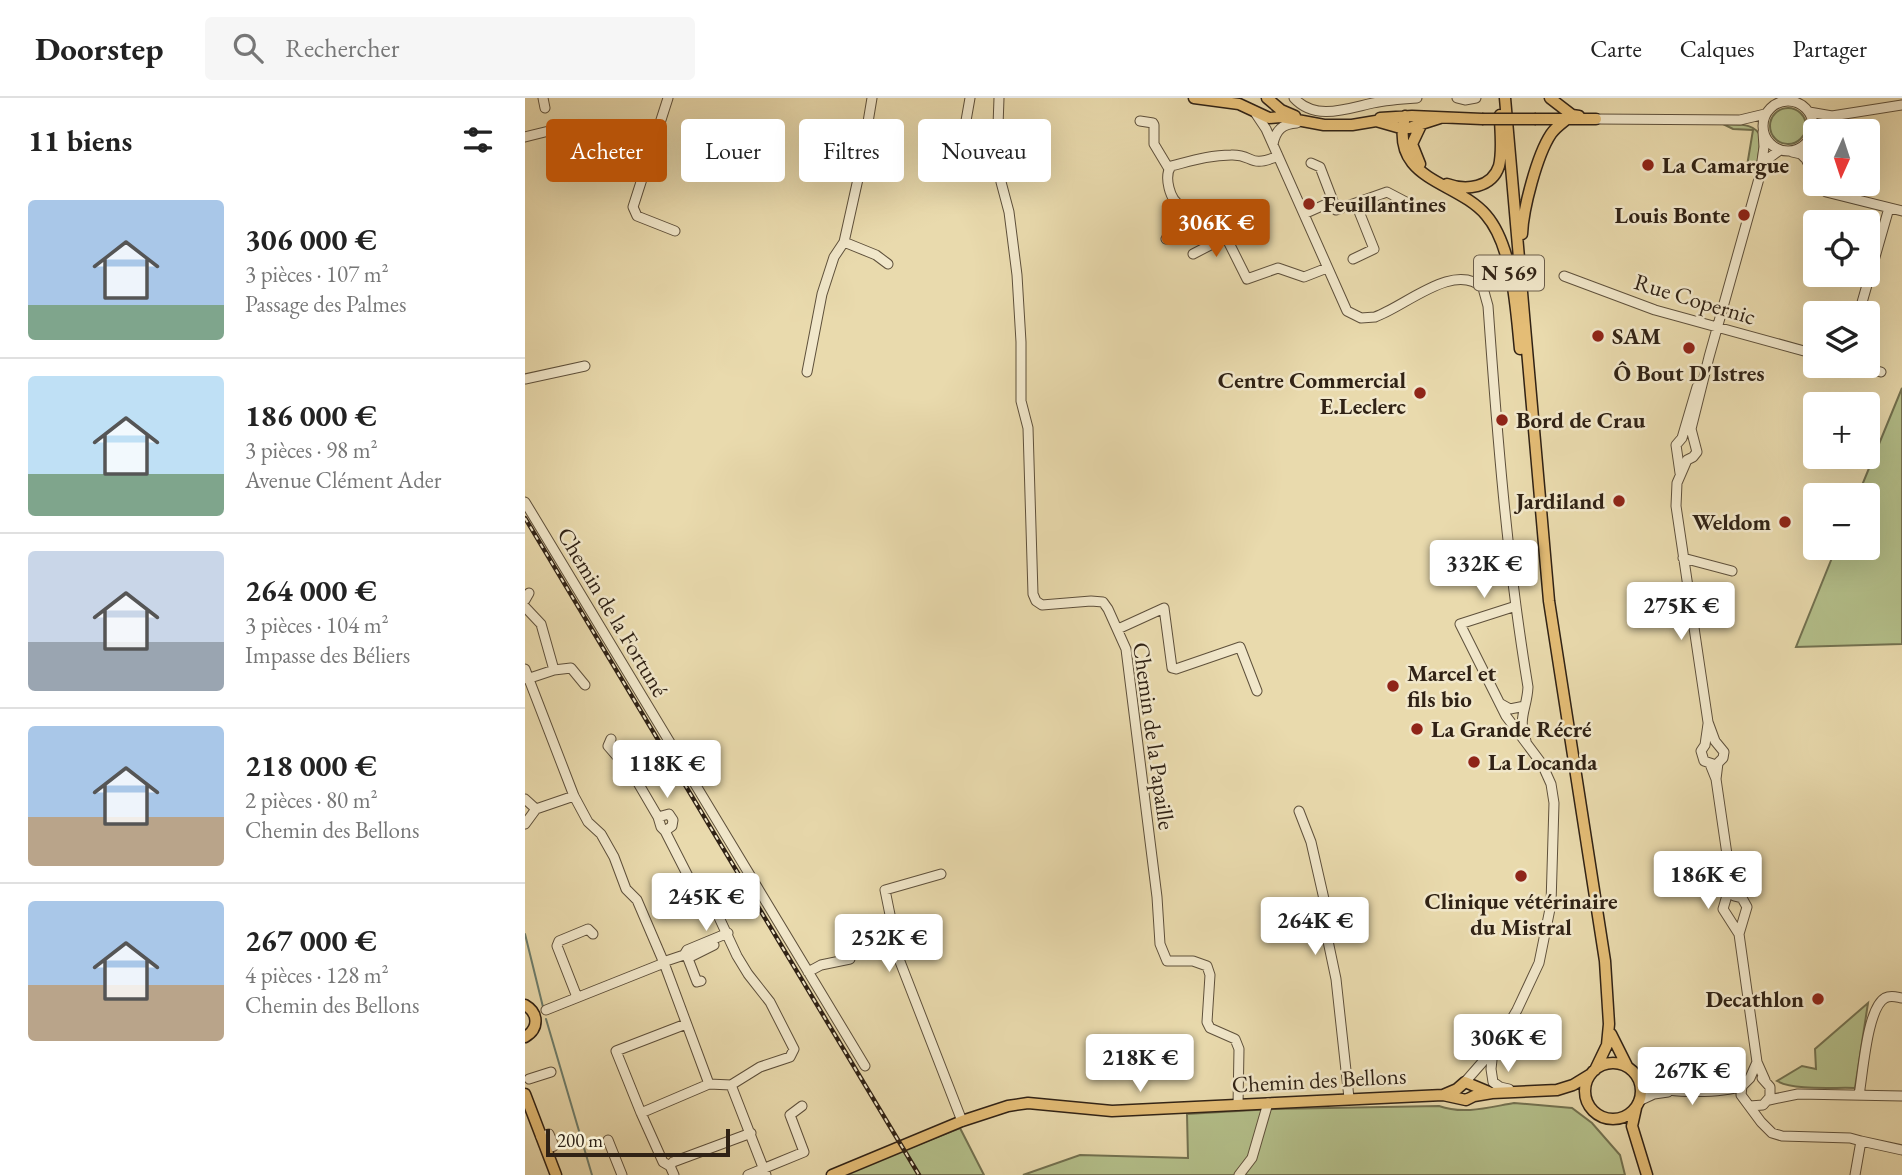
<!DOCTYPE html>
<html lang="fr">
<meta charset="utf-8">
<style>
body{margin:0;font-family:"EB Garamond",serif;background:#f6f6f6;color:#222;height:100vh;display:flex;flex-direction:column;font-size:26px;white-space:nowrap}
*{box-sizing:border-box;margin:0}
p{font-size:23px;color:#767676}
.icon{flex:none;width:38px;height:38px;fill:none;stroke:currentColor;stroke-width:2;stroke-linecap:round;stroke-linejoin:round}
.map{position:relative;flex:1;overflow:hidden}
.side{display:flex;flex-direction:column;background:#fff;width:525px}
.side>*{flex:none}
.banner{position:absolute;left:21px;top:21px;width:665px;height:63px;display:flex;gap:14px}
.needle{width:46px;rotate:183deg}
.controls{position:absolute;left:1278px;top:21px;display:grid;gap:14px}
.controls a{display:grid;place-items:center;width:77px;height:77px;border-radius:7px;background:#fff;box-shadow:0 7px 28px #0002;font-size:35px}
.scale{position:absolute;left:21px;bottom:18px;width:184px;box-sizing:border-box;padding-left:7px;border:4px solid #302215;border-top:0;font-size:19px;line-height:24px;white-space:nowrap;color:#302215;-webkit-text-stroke:5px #f1e7ca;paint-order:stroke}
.price{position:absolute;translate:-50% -60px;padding:0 16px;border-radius:7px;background:#fff;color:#222;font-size:23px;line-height:46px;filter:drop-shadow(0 2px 4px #0008)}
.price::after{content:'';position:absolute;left:50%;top:42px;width:21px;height:16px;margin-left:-10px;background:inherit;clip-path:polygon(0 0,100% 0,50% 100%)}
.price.selected{background:#b45309;color:#fff}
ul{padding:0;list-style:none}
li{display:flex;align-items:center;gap:21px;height:175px;padding:0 28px}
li+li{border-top:2px solid #e0e0e0}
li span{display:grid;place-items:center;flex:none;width:196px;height:140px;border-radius:7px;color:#555}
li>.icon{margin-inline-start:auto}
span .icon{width:84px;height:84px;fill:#fffc;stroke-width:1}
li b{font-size:30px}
h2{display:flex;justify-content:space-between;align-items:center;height:84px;padding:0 28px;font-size:30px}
.pill{padding:0 24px;border-radius:7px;background:#fff;box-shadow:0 7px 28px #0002;font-size:24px;line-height:63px}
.pill.selected{background:#b45309;color:#fff}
header{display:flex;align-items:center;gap:42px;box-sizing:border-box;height:98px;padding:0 35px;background:#fff;border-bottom:2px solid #e0e0e0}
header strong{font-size:33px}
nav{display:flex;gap:38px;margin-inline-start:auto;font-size:24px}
.search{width:490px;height:63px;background:#f6f6f6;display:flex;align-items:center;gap:18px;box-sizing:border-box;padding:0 24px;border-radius:7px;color:#767676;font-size:26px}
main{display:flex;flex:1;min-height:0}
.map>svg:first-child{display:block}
.green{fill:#b4c08b;stroke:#727150;stroke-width:2}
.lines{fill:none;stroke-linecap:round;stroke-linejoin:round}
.stream{stroke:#6e7e6d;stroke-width:2}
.minor-casing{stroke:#5e503b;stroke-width:11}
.major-casing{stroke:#302215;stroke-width:13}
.minor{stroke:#f1e7ca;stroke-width:9}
.major{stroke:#e4bd76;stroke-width:10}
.rail-casing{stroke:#302215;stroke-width:4.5}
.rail{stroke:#f1e7ca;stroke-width:2;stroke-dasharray:5;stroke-linecap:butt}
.major-bridge-casing{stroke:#302215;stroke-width:13;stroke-linecap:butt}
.major-bridge{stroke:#e4bd76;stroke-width:10}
.poi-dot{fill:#8f2418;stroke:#f1e7ca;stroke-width:2.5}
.labels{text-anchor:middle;stroke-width:5;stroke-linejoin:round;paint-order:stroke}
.shield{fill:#f1e7ca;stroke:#6a5d4b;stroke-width:2}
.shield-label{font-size:21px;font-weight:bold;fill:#302215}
.poi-label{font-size:23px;font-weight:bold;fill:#302215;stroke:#f1e7ca;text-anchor:start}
.street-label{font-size:23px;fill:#302215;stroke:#f1e7ca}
</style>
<header>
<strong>Doorstep</strong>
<div class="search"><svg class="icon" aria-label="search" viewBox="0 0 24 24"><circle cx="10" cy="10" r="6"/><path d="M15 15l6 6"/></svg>Rechercher</div>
<nav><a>Carte</a><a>Calques</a><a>Partager</a></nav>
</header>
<main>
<section class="side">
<h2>11 biens<svg class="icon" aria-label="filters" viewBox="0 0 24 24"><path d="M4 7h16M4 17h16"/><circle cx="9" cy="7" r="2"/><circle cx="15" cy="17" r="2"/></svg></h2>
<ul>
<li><span style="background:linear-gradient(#a9c7e8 75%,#7fa58c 0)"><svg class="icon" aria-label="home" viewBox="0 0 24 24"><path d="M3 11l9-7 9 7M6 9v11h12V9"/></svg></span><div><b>306 000 €</b><p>3 pièces · 107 m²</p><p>Passage des Palmes</p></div></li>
<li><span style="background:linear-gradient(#bfe0f5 70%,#7fa58c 0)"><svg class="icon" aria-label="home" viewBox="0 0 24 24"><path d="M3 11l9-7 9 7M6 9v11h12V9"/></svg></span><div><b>186 000 €</b><p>3 pièces · 98 m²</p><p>Avenue Clément Ader</p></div></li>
<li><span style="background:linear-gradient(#c9d6e8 65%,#9aa5b1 0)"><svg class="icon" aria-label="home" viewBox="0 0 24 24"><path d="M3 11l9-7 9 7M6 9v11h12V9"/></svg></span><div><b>264 000 €</b><p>3 pièces · 104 m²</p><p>Impasse des Béliers</p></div></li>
<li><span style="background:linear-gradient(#a9c7e8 65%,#b9a48a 0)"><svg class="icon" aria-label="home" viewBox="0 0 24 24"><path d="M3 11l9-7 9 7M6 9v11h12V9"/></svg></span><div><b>218 000 €</b><p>2 pièces · 80 m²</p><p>Chemin des Bellons</p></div></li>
<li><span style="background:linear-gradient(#a9c7e8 60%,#b9a48a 0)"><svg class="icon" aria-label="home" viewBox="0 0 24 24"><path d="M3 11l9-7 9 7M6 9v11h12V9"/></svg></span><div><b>267 000 €</b><p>4 pièces · 128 m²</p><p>Chemin des Bellons</p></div></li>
</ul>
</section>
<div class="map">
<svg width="1377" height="1077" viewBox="0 0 1377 1077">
<rect width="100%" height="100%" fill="#e9daad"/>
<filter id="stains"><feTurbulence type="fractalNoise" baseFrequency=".00286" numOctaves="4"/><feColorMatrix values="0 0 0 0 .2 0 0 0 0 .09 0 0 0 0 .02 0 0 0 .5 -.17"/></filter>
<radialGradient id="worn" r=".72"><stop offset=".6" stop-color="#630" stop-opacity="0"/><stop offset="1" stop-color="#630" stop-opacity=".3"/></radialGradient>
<path class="green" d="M1245 28a18 18 0 1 1 36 0a18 18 0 1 1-36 0Z
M1198,26c15,1 31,-2 38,13l-4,30 -3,4 -5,-1 -2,-4 6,-36 -20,-1z
M1377,290v256l-106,3 40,-99h31v-53h-9z
M1343,905l-13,85c-20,-1 -60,3 -78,-7l25,-15 14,3 -1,-20z
M989,1005l58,5 20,15 28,32 5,20h-602l57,-20 108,3 -1,-44 87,-5 165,-3c25,9 51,1 75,-3z
M435,1030l24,47h-143z"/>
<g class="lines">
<path class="stream" d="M0,836l18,73
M21,921l46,156"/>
<defs>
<path id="minor" d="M18,0l2,10
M143,0l-35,109 4,9 38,15
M474,0l-2,56 4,28 8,30 8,63 4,67v59l7,27 5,166 3,7 6,4 49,-4 12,1 5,7 18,40 31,248 3,47 7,17h26l14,5 3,9 -3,47 3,6 25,11 4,10 -1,56
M769,0c21,23 52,11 79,5 14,-3 29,-4 44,-5
M932,0l8,2 11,-2
M1238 28a25 25 0 1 1 50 0a25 25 0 1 1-50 0Z
M1284,14l23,4 70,-11
M731,16l10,15 81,182 14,7 14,-1c31,-11 79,-56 108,-29l5,18c9,127 19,255 40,381 -1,22 -11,31 -2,54
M1071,21l144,1 25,-6
M615,23l13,2 1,2v19l15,25
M1288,33l20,-10 5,-5
M0,39l28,-7
M748,46c3,-14 9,-20 24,-21
M436,51l9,-51
M1267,54l9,2 5,5 -2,-7 3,-9
M753,58c-30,13 -24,-2 -47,-1 -21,0 -40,6 -60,11 -7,10 -2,35 11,40 9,3 20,-2 29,1l36,72 31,-11 26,9 23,-9
M1281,61l9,18
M786,65l9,4 13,34
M1238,71l6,-11 11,-8
M1294,86l7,8 76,19
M779,116l29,-13 3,9 51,-18 21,11
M641,141l66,-34
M319,144l32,13 12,9
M668,156l33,-17
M828,161l21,-10 -18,-45
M1039,178l91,34 160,44
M1334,215l30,-105
M1332,268l24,6
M282,274l15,-78 12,-37 10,-15 16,-72 12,-72
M0,281l60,-13
M1162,362l6,-3 4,-5 -6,-23 18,-72 51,-182 4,-28 -1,-15
M1162,362l-10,23 -1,23 32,216 7,19 9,11 -1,6 -5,5 -2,16
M1155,375l-4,-28 6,-7 15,-51
M0,404l340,564
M1158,460l49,13
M0,502l4,-7
M0,509l16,17 13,46
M593,531l46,-21 8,60 4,1 64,-22 17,44
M0,571l49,127 14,26 13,12 13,23 12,32 11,11 27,63 45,121 22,1 35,90
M2,581l27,-9 17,-2 14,17
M976,606l9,5 15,-3
M1183,626l-3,21 -4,6 3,10 9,3
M86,641l-3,7 26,30 24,41
M1185,666l6,15 15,103 6,14
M0,701l11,10
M774,713l12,31 13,57 4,42 8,38 13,119
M0,726l11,-15 38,-13
M140,733l7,-5 1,-6 -4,-6 -11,3 3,10 4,4 25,49 26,31 21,45 11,18 22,28 24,47 -4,8 -30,10 -29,18
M416,776l-56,16 14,69 63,162
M1206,784l-8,27 16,25 18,128 8,18
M1209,798l8,2 5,9 -8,27
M159,857l4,3 26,-13
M162,858l10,26 4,-1
M138,864l21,-7 3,-5 41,-17
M283,874l13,-7 29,-6
M52,899l-20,-51 2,-5 29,-12 5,5
M21,912l118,-47
M161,926l-70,27 25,62 68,-29
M968,953l-2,18 2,13 7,5 9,2
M1232,964l-7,16 -8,8 -1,9 20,27 11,11 10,3 68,2 11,3 -6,34
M1112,978c5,4 9,8 14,10 21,8 71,7 91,0
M4,981l22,-7
M940,984l29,-33 23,-39 22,-47 12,-59 3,-101 -3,-19 -9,-20 -36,-48 -46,-92 56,-18
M1334,997c4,-21 8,-87 26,-97 6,-3 11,-1 17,0
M1244,1002l29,-6 104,2
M1114,1003l15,-7 14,-2
M1225,1008l13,-1 7,-8v-10l-8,-9
M116,1015l22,49 7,4
M16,1039l8,-3 5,12 -8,3
M83,1042l14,35
M1336,1043l41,9
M149,1077l-4,-9 3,-4 78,-29
M223,1077l56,-23 -14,-37 12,-9
M714,1077l13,-17 16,-55"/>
<path id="major" d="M669,0l45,6 30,14 12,-1 43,8h28l24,-4 21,6 12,1 31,-10
M742,0l14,12 14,6
M980,0l44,503 56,360 4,63 -2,21 -12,25
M1025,0l22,17 7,1
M880,18c-16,65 51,64 81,99 27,31 30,95 34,134
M855,20l32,-2 70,3
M1011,21h60
M895,66l-8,-20 9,-19
M922,86c19,7 45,4 52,-18 4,-16 1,-35 1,-51
M997,136c1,-25 15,-79 29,-100 4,-6 11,-11 16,-15
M0,907c14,8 14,24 0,32
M1086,936l16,32
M1060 993a28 28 0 1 1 56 0a28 28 0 1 1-56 0Z
M0,996l31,81
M918,997l14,-6 8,-7 24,10
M1111,1010l-4,18 15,49
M307,1077l130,-54 46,-15 20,-3 84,8 331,-16 23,5 8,-4 18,-3 65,-3 16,-5 18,-11"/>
</defs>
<use href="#minor" class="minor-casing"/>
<use href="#major" class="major-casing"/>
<use href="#minor" class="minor"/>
<use href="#major" class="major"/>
<defs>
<path id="rail" d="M0,420l394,657"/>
</defs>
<use href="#rail" class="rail-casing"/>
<use href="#rail" class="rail"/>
<defs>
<path id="major-bridge" d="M957,21h54"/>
</defs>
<use href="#major-bridge" class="major-bridge-casing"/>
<use href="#major-bridge" class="major-bridge"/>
</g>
<g class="poi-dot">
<circle cx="1123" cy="67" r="7"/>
<circle cx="784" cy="106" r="7"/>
<circle cx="1219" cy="117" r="7"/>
<circle cx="1073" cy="238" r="7"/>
<circle cx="1164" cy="250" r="7"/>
<circle cx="895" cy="295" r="7"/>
<circle cx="977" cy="322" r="7"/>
<circle cx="1094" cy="403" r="7"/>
<circle cx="1260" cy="424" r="7"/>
<circle cx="868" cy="588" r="7"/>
<circle cx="892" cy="631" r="7"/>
<circle cx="949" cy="664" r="7"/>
<circle cx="996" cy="778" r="7"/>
<circle cx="1293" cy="901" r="7"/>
</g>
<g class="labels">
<rect class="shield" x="949" y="157.5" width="70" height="35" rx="5"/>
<g class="shield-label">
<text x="984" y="182">N 569</text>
</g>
<g class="poi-label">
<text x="1137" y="75">La Camargue</text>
<text x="798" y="114">Feuillantines</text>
<text x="1205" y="125" text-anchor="end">Louis Bonte</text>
<text x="1087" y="246">SAM</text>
<text x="1164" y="283" text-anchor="middle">Ô Bout D'Istres</text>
<text x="881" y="290" text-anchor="end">Centre Commercial<tspan x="881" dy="26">E.Leclerc</tspan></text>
<text x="991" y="330">Bord de Crau</text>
<text x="1080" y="411" text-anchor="end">Jardiland</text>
<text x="1246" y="432" text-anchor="end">Weldom</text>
<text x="882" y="583">Marcel et<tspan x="882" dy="26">fils bio</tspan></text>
<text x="906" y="639">La Grande Récré</text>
<text x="963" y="672">La Locanda</text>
<text x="996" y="811" text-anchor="middle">Clinique vétérinaire<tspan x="996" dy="26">du Mistral</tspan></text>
<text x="1279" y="909" text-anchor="end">Decathlon</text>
</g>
<g class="street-label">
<text transform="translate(1170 201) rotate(17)" y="8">Rue Copernic</text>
<text transform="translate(88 514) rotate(59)" y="8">Chemin de la Fortuné</text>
<text transform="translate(629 638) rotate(82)" y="8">Chemin de la Papaille</text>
<text transform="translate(794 982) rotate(-3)" y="8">Chemin des Bellons</text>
</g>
</g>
<rect width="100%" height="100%" filter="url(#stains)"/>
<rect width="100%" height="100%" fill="url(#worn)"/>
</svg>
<div class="controls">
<a><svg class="needle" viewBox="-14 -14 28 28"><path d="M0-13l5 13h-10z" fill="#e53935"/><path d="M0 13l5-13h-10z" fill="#767676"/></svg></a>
<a><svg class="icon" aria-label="locate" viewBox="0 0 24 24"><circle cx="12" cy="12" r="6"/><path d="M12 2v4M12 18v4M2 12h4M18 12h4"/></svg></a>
<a><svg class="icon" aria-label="layers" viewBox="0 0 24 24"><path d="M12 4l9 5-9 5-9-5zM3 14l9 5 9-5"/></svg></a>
<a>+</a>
<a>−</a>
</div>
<div class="scale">200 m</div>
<b class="price selected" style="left:691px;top:161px">306K €</b>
<b class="price" style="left:959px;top:502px">332K €</b>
<b class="price" style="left:1156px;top:544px">275K €</b>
<b class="price" style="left:142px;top:702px">118K €</b>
<b class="price" style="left:1183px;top:813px">186K €</b>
<b class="price" style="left:181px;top:835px">245K €</b>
<b class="price" style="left:790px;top:859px">264K €</b>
<b class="price" style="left:364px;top:876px">252K €</b>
<b class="price" style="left:983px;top:976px">306K €</b>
<b class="price" style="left:615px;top:996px">218K €</b>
<b class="price" style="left:1167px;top:1009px">267K €</b>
<div class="banner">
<a class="pill selected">Acheter</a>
<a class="pill">Louer</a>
<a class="pill">Filtres</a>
<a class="pill">Nouveau</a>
</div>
</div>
</main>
